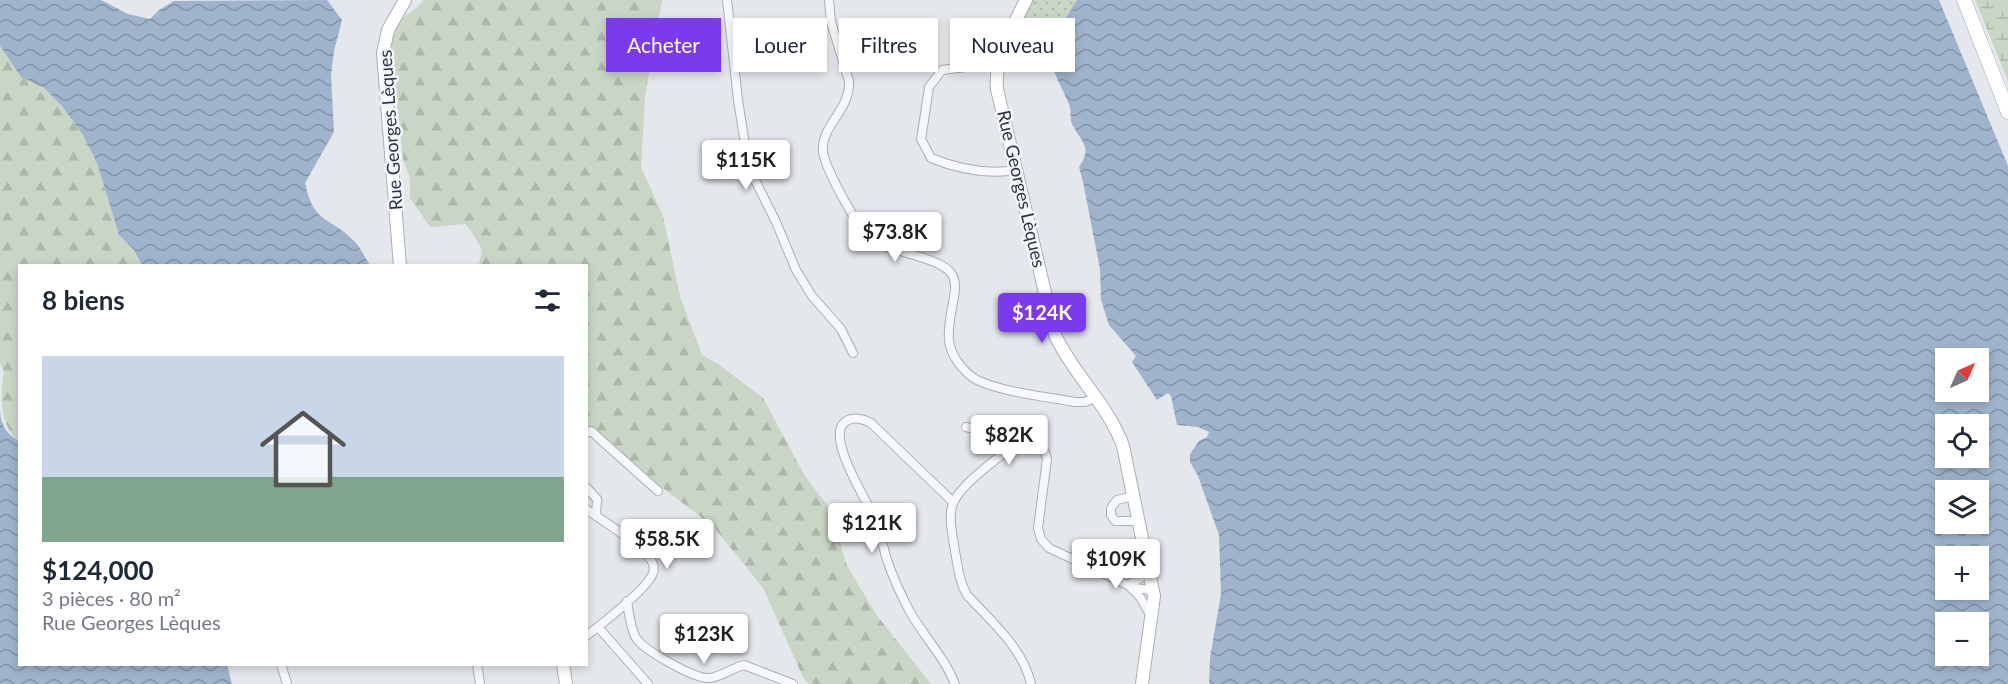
<!DOCTYPE html>
<html lang="fr">
<meta charset="utf-8">
<style>
body{margin:0;font-family:Lato,sans-serif;background:#f6f6f7;color:#1f2937;height:100vh;display:flex;flex-direction:column;font-size:22px;white-space:nowrap}
*{box-sizing:border-box;margin:0}
p{font-size:20px;color:#747a83}
.icon{flex:none;width:33px;height:33px;fill:none;stroke:currentColor;stroke-width:2;stroke-linecap:round;stroke-linejoin:round}
.map{position:relative;flex:1;overflow:hidden}
.drawer{position:absolute;left:18px;top:264px;width:570px;height:402px;display:flex;flex-direction:column;background:#fff;border-radius:0px;box-shadow:0 3px 9px #0003}
.drawer>*{flex:none}
.top-card{position:absolute;left:606px;top:18px;width:570px;height:54px;display:flex;gap:12px}
.needle{width:39px;rotate:45deg}
.fabs{position:absolute;left:1935px;top:348px;display:grid;gap:12px}
.fabs a{display:grid;place-items:center;width:54px;height:54px;border-radius:0px;background:#fff;box-shadow:0 3px 9px #0003;font-size:30px}
.price{position:absolute;translate:-50% -51px;padding:0 14px;border-radius:6px;background:#fff;color:#222;font-size:20px;line-height:39px;filter:drop-shadow(0 2px 3px #0008)}
.price::after{content:'';position:absolute;left:50%;top:36px;width:18px;height:14px;margin-left:-9px;background:inherit;clip-path:polygon(0 0,100% 0,50% 100%)}
.price.selected{background:#7c3aed;color:#fff}
ul{padding:0;list-style:none}
li{display:grid;align-content:center;gap:12px;height:318px;padding:0 24px}
li+li{border-top:2px solid #e0e1e3}
li span{display:grid;place-items:center;height:186px;border-radius:0px;color:#555}
li>.icon{margin-inline-start:auto}
span .icon{width:108px;height:108px;fill:#fffc;stroke-width:1}
li b{font-size:26px}
h2{display:flex;justify-content:space-between;align-items:center;height:72px;padding:0 24px;font-size:26px}
.tag{padding:0 21px;border-radius:0px;background:#fff;box-shadow:0 3px 9px #0003;font-size:21px;line-height:54px}
.tag.selected{background:#7c3aed;color:#fff}
.map>svg:first-child{display:block}
.forest{fill:url(#forest-firs)}
.wetland{fill:url(#wetland-marsh)}
.park{fill:url(#park-dots)}
.water{fill:url(#water-waves);fill-rule:evenodd}
.lines{fill:none;stroke-linecap:round;stroke-linejoin:round}
.minor-casing{stroke:#a9aeb7;stroke-width:10}
.secondary-casing{stroke:#a9aeb7;stroke-width:14}
.primary-casing{stroke:#a3abb8;stroke-width:15}
.minor{stroke:#f7f8fa;stroke-width:8}
.secondary{stroke:#fff;stroke-width:12}
.primary{stroke:#fff;stroke-width:14}
.labels{text-anchor:middle;stroke-width:5;stroke-linejoin:round;paint-order:stroke}
.street-label{font-size:18px;fill:#2b3445;stroke:#f4f6f9}
</style>
<div class="map">
<svg width="2008" height="684" viewBox="0 0 2008 684">
<defs>
<pattern id="forest-firs" width="22" height="20" patternUnits="userSpaceOnUse" patternTransform="scale(1.5)"><rect width="22" height="20" fill="#c9d6c5"/><path d="M5 1l3.5 6h-7zM16 11l3.5 6h-7z" fill="#adb8ab"/></pattern>
<pattern id="wetland-marsh" width="20" height="14" patternUnits="userSpaceOnUse" patternTransform="scale(1.5)"><rect width="20" height="14" fill="#c9d6c5"/><path d="M1 5h8M5 5V1M11 12h8M15 12V8" fill="none" stroke="#adb8ab"/></pattern>
<pattern id="park-dots" width="8" height="8" patternUnits="userSpaceOnUse" patternTransform="scale(1.5)"><rect width="8" height="8" fill="#c9d6c5"/><path d="M2 2h.1M6 6h.1" fill="none" stroke="#adb8ab" stroke-width="1.8" stroke-linecap="round"/></pattern>
<pattern id="water-waves" width="16" height="10" patternUnits="userSpaceOnUse" patternTransform="scale(1.5)"><rect width="16" height="10" fill="#9fb4cc"/><path d="M0 5q4-4 8 0t8 0" fill="none" stroke="#8293a7"/></pattern>
</defs>
<rect width="100%" height="100%" fill="#e4e7ec"/>
<path class="forest" d="M424,0h238l-17,97 -4,70 22,49 17,80 22,59 16,9 45,34 42,78 25,33 17,57 31,51 53,67h-122l-6,-7 -40,-89 -50,-62 -70,-53 -56,-48 -1,-159 -107,-1 3,-15 -10,-18 -7,-8 -35,3 -20,-29v-19l-7,-20 -12,-118c2,-6 4,-14 7,-18 8,-10 18,-12 26,-23z
M0,46l21,31 23,11 18,18 21,29 14,28 22,72 14,14 9,16 -122,1 -1,175c-19,-14 -19,-45 -15,-70l-4,-7z"/>
<path class="wetland" d="M1975,0h33v81z"/>
<path class="park" d="M1023,0h54l-20,39 -6,18 -43,-1 -7,-2z"/>
<path class="water" d="M0,0h101l27,14 22,5 9,-9 15,-9 153,-1 15,20 -8,31 -3,24 3,57 -29,51c9,43 26,33 50,59 6,6 10,16 15,23h-228l-9,-16 -14,-14 -22,-72 -14,-28 -21,-29 -18,-18 -23,-11 -21,-31z
M1077,0h862l69,166v518h-799l1,-26 11,-64 -2,-59 -21,-59 -8,-14v-8l9,-13 8,-4 2,-5 -11,-5 -21,-2 -6,-29 -3,-3 -11,7 -25,-38 4,-6 -27,-31 -8,-25 -1,-31 -17,-87 -4,-15c13,-20 4,-23 -6,-41 -4,-6 -1,-15 -4,-22 -5,-13 -19,-35 -17,-48 2,-20 15,-40 25,-56zM1946,358h32v34h-32zM1946,424h32v34h-32zM1946,490h32v34h-32zM1946,556h32v34h-32zM1946,622h32v34h-32z
M0,412c1,13 7,23 19,29l1,223 207,1 5,19h-232z"/>
<g class="lines">
<defs>
<path id="minor" d="M727,0l11,100 9,57 7,21 22,44 20,48 16,26 29,33 12,24
M829,0l2,22 18,59c2,29 -29,45 -26,71 3,18 37,82 52,90 19,10 65,16 76,31 8,11 2,27 0,40 -1,8 -3,18 -2,27 1,15 15,33 28,40 25,12 70,17 98,22h10l10,-4
M998,63l-56,7 -13,17 -6,40 -2,12 10,19c27,11 55,17 85,12
M966,427l58,13
M586,433l5,-2 67,60
M586,487l11,12 -1,17
M1134,496l-17,4 -6,8v7l4,6h23
M953,502l-82,-79c-7,-4 -18,-7 -26,-1 -20,15 23,80 31,99 5,13 7,26 11,39 6,17 14,35 22,50 14,26 35,46 46,74
M586,509c14,10 63,40 67,55 1,2 1,7 0,9 -5,15 -52,52 -67,63
M1147,563l-6,15 -13,7 12,12 11,19
M627,601c2,12 3,26 9,37 8,12 58,41 73,40 12,-1 23,-10 35,-13l49,19
M598,627l50,57
M281,664l6,20
M477,664l3,20
M1031,684c-8,-36 -40,-63 -64,-89 -8,-14 -9,-28 -12,-44 -2,-14 -8,-36 -1,-50 9,-18 44,-43 61,-57 16,-7 28,-3 32,15l-9,69 3,11 8,9 85,40 18,2"/>
<path id="secondary" d="M1026,0c-14,28 -32,56 -29,89l58,246c18,39 54,71 68,111l31,150 -12,88
M400,266l-17,-213 5,-23 17,-30
M563,664l3,20"/>
<path id="primary" d="M1964,0l44,112"/>
</defs>
<use href="#minor" class="minor-casing"/>
<use href="#secondary" class="secondary-casing"/>
<use href="#primary" class="primary-casing"/>
<use href="#minor" class="minor"/>
<use href="#secondary" class="secondary"/>
<use href="#primary" class="primary"/>
</g>
<g class="labels">
<g class="street-label">
<text transform="translate(391 130) rotate(-94)" y="6">Rue Georges Lèques</text>
<text transform="translate(1021 189) rotate(77)" y="6">Rue Georges Lèques</text>
</g>
</g>
</svg>
<div class="fabs">
<a><svg class="needle" viewBox="-14 -14 28 28"><path d="M0-13l5 13h-10z" fill="#e53935"/><path d="M0 13l5-13h-10z" fill="#747a83"/></svg></a>
<a><svg class="icon" aria-label="locate" viewBox="0 0 24 24"><circle cx="12" cy="12" r="6"/><path d="M12 2v4M12 18v4M2 12h4M18 12h4"/></svg></a>
<a><svg class="icon" aria-label="layers" viewBox="0 0 24 24"><path d="M12 4l9 5-9 5-9-5zM3 14l9 5 9-5"/></svg></a>
<a>+</a>
<a>−</a>
</div>
<b class="price" style="left:746px;top:191px">$115K</b>
<b class="price" style="left:895px;top:263px">$73.8K</b>
<b class="price selected" style="left:1042px;top:344px">$124K</b>
<b class="price" style="left:1009px;top:466px">$82K</b>
<b class="price" style="left:872px;top:554px">$121K</b>
<b class="price" style="left:667px;top:570px">$58.5K</b>
<b class="price" style="left:1116px;top:590px">$109K</b>
<b class="price" style="left:704px;top:665px">$123K</b>
<div class="top-card">
<a class="tag selected">Acheter</a>
<a class="tag">Louer</a>
<a class="tag">Filtres</a>
<a class="tag">Nouveau</a>
</div>
<section class="drawer">
<h2>8 biens<svg class="icon" aria-label="filters" viewBox="0 0 24 24"><path d="M4 7h16M4 17h16"/><circle cx="9" cy="7" r="2"/><circle cx="15" cy="17" r="2"/></svg></h2>
<ul>
<li><span style="background:linear-gradient(#c9d6e8 65%,#7fa58c 0)"><svg class="icon" aria-label="home" viewBox="0 0 24 24"><path d="M3 11l9-7 9 7M6 9v11h12V9"/></svg></span><div><b>$124,000</b><p>3 pièces · 80 m²</p><p>Rue Georges Lèques</p></div></li>
</ul>
</section>
</div>
